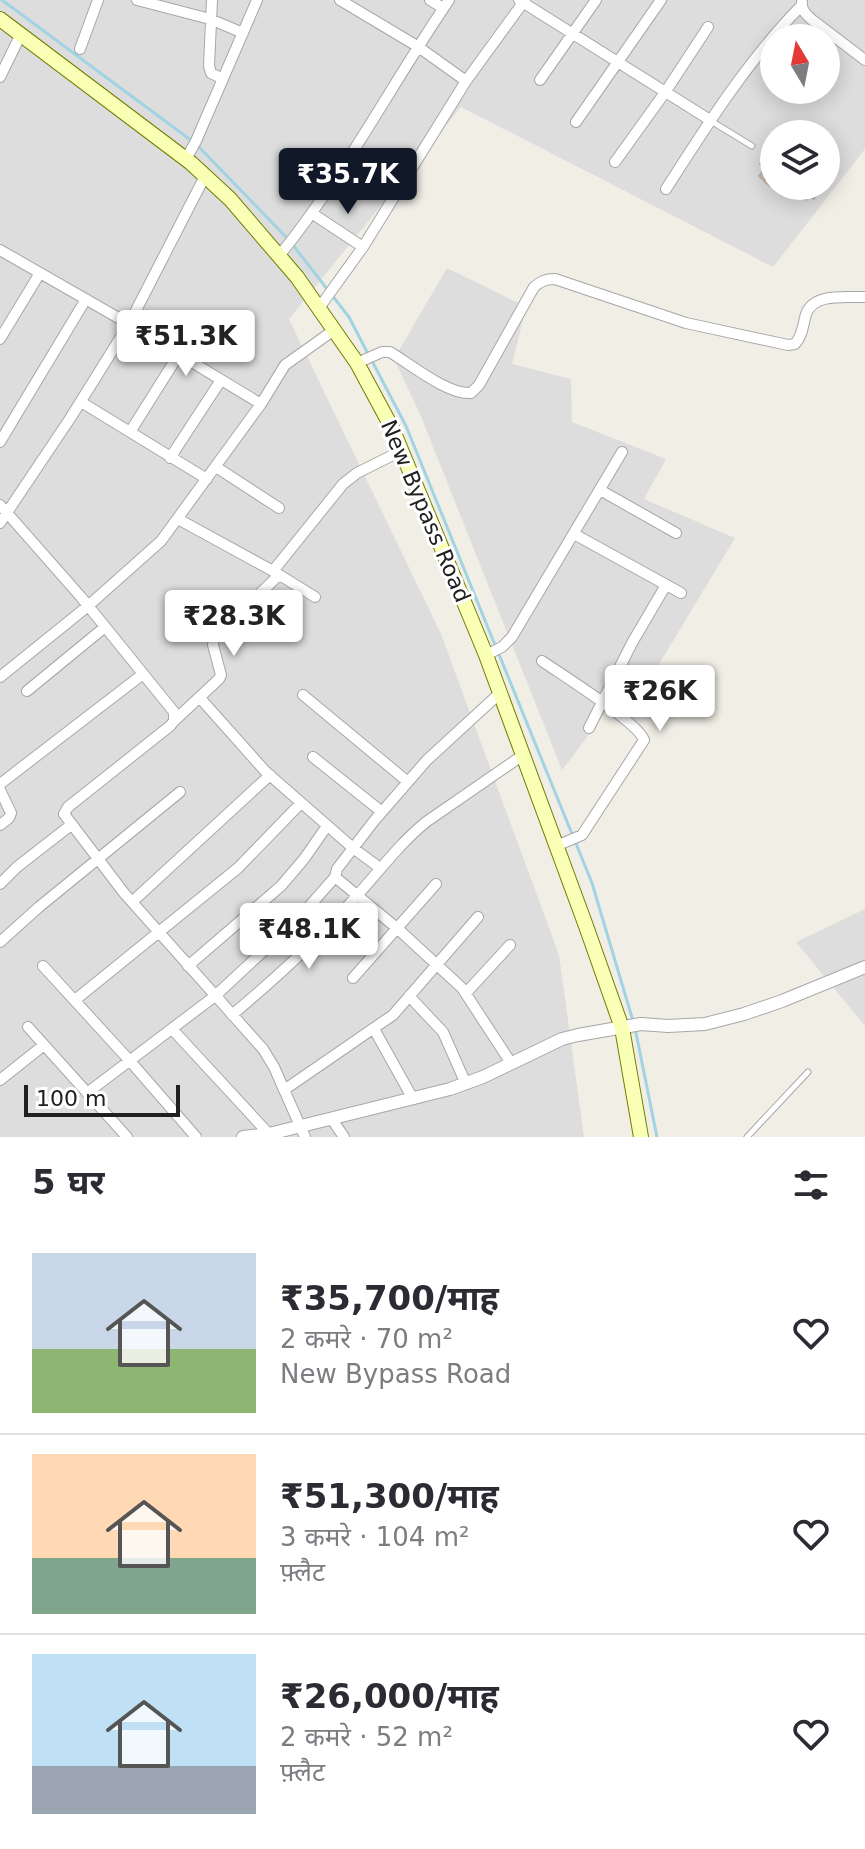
<!DOCTYPE html>
<html lang="hi">
<meta charset="utf-8">
<style>
body{margin:0;font-family:"DejaVu Sans","Noto Sans Devanagari",sans-serif;background:#f7f7f7;color:#2b2b33;height:100vh;display:flex;flex-direction:column;font-size:30px;white-space:nowrap}
*{box-sizing:border-box;margin:0}
p{font-size:26px;color:#7c7c81}
.icon{flex:none;width:44px;height:44px;fill:none;stroke:currentColor;stroke-width:2;stroke-linecap:round;stroke-linejoin:round}
.map{position:relative;height:1137px;overflow:hidden}
.drawer{display:flex;flex-direction:column;background:#fff;flex:1}
.drawer>*{flex:none}
.needle{width:52px;rotate:350deg}
.controls{position:absolute;left:760px;top:24px;display:grid;gap:16px}
.controls a{display:grid;place-items:center;width:80px;height:80px;border-radius:50%;background:#fff;box-shadow:0 4px 20px #0003;font-size:40px}
.scale{position:absolute;left:24px;bottom:20px;width:156px;box-sizing:border-box;padding-left:8px;border:4px solid #202020;border-top:0;font-size:22px;line-height:28px;white-space:nowrap;color:#202020;-webkit-text-stroke:6px #fff;paint-order:stroke}
.price{position:absolute;translate:-50% -68px;padding:0 18px;border-radius:8px;background:#fff;color:#222;font-size:26px;line-height:52px;filter:drop-shadow(0 2px 4px #0008)}
.price::after{content:'';position:absolute;left:50%;top:48px;width:24px;height:18px;margin-left:-12px;background:inherit;clip-path:polygon(0 0,100% 0,50% 100%)}
.price.selected{background:#111827;color:#fff}
ul{padding:0;list-style:none}
li{display:flex;align-items:center;gap:24px;height:200px;padding:0 32px}
li+li{border-top:2px solid #e1e1e2}
li span{display:grid;place-items:center;flex:none;width:224px;height:160px;border-radius:0px;color:#555}
li>.icon{margin-inline-start:auto}
span .icon{width:96px;height:96px;fill:#fffc;stroke-width:1}
li b{font-size:34px}
h2{display:flex;justify-content:space-between;align-items:center;height:96px;padding:0 32px;font-size:34px}
.map>svg:first-child{display:block}
.residential{fill:#dedddd;fill-rule:evenodd}
.shadow{fill:#0003}
.lines{fill:none;stroke-linecap:round;stroke-linejoin:round}
.stream{stroke:#a2d3e3;stroke-width:3}
.building{fill:url(#building-cross-hatch);stroke:#c5b4a7;stroke-width:2}
.service-casing{stroke:#a7a7a7;stroke-width:7}
.minor-casing{stroke:#a7a7a7;stroke-width:12}
.tertiary-casing{stroke:#a7a7a7;stroke-width:14}
.secondary-casing{stroke:#6f7e00;stroke-width:16}
.service{stroke:#fff;stroke-width:5}
.minor{stroke:#fff;stroke-width:10}
.tertiary{stroke:#fff;stroke-width:12}
.secondary{stroke:#faffb6;stroke-width:14}
.labels{text-anchor:middle;stroke-width:6;stroke-linejoin:round;paint-order:stroke}
.street-label{font-size:22px;fill:#202020;stroke:#fff}
</style>
<div class="map">
<svg width="865" height="1137" viewBox="0 0 865 1137">
<defs>
<pattern id="building-cross-hatch" width="8" height="8" patternUnits="userSpaceOnUse" patternTransform="scale(2)"><rect width="8" height="8" fill="#cac0b8"/><path d="M0 0l8 8M0 8l8-8" fill="none" stroke="#ada59e"/></pattern>
</defs>
<rect width="100%" height="100%" fill="#f1eee6"/>
<path class="residential" d="M0,0h865v149l-92,118 -312,-160 -172,212 152,315 118,321 25,182h-584zM774,38h52v52h-52zM774,134h52v52h-52z
M447,268l79,39 -14,57 59,15 1,43 94,37 -22,40 91,39 -109,181 -15,-13 -49,64 -142,-356 -26,-55z
M865,909v117l-69,-84z"/>
<path class="shadow" d="M791,128l8,6h-13z
M772,144l2,1v41h2l-3,3 -8,-6 -4,-6 5,-7 -3,-6 9,-11 -3,-5z
M826,160l6,8 -6,7z
M791,186h34l-11,14 -4,-3 -4,4 -11,-8z"/>
<g class="lines">
<path class="stream" d="M2,0l190,141
M198,146l89,92
M292,244l57,73 18,35
M371,359l35,67 89,219
M498,652l74,182
M575,841l17,42 41,138
M635,1028l22,109"/>
</g>
<path class="building" d="M774,146v30l-6,8 -9,-8 7,-8 -6,-4z"/>
<g class="lines">
<defs>
<path id="service" d="M711,121l41,25
M747,1137l61,-65"/>
<path id="minor" d="M137,0l73,19 33,14
M212,0l-3,66 2,7 12,6
M340,0l77,46 49,35
M430,0l13,8
M519,0l191,120
M802,2c-1,8 4,12 9,17l54,41
M80,49l18,-49
M0,77l21,-43
M540,80l56,-80
M576,122l85,-122
M186,159l10,-18 61,-141
M615,162l51,-71 42,-64
M666,189c41,-64 82,-129 135,-183
M313,214l50,33
M0,250l129,74 132,80
M279,256c65,-80 112,-171 170,-256
M319,308l44,-61 103,-166 59,-81
M0,339l40,-66
M357,363l25,-11h8c20,12 58,43 81,41l8,-8 55,-98c7,-6 12,-8 21,-8l131,44 102,22 7,-1c8,-9 8,-20 11,-30 8,-22 41,-16 59,-17
M81,402l126,77
M130,432l49,-78
M0,442l86,-143
M170,458l51,-78
M216,467l63,41
M600,490l76,43
M0,505l81,92 93,115v9l-4,5 -102,81 -4,7 60,79 139,156 11,18 31,70
M178,519l95,52 42,26
M0,523l71,-106 58,-93 76,-148
M574,534l107,59
M273,571l70,-87 14,-11 44,-22
M486,655l16,-8 10,-10 110,-185
M542,661c20,14 96,61 102,79l-62,95 -26,11
M0,677l88,-71 73,-65 100,-137 24,-39 49,-35
M27,691l78,-64
M500,693l-73,67 -53,61 -37,48 -2,8 63,52 64,59 49,75
M303,695l105,87
M200,698l65,73 88,77 27,20
M174,721l45,-42 2,-4 -8,-30 1,-7 65,-63
M589,728l43,-85 34,-58
M313,757l69,55
M0,784l143,-110
M0,790l11,23 -2,5 -9,7
M0,884l17,-17 54,-42
M132,902l138,-127
M0,942l39,-35 141,-115
M43,966l87,95 66,76
M188,966l93,-80 23,-27 23,-33
M353,978l83,-94
M466,993l44,-48
M409,996l34,36 23,52
M75,1000l163,-132 63,-65
M232,1015c44,-37 84,-73 122,-116 24,-26 44,-54 72,-77l97,-67
M28,1027l99,110
M172,1029l97,105
M374,1029l39,70
M0,1080l44,-35
M284,1090l109,-75 85,-98
M87,1093l128,-97 84,-78 36,-41
M331,1118l13,19"/>
<path id="tertiary" d="M243,1137l26,-3 181,-45 33,-12 79,-38 16,-4 63,-11 27,2 37,-2 39,-10 38,-13 83,-34"/>
<path id="secondary" d="M0,19l191,144 39,36 67,78 60,86 35,65 94,227 100,271 36,102 19,109"/>
</defs>
<use href="#service" class="service-casing"/>
<use href="#minor" class="minor-casing"/>
<use href="#tertiary" class="tertiary-casing"/>
<use href="#secondary" class="secondary-casing"/>
<use href="#service" class="service"/>
<use href="#minor" class="minor"/>
<use href="#tertiary" class="tertiary"/>
<use href="#secondary" class="secondary"/>
</g>
<g class="labels">
<g class="street-label">
<text transform="translate(426 511) rotate(67)" y="8">New Bypass Road</text>
</g>
</g>
</svg>
<div class="controls">
<a><svg class="needle" viewBox="-14 -14 28 28"><path d="M0-13l5 13h-10z" fill="#e53935"/><path d="M0 13l5-13h-10z" fill="#7c7c81"/></svg></a>
<a><svg class="icon" aria-label="layers" viewBox="0 0 24 24"><path d="M12 4l9 5-9 5-9-5zM3 14l9 5 9-5"/></svg></a>
</div>
<div class="scale">100 m</div>
<b class="price selected" style="left:348px;top:216px">₹35.7K</b>
<b class="price" style="left:186px;top:378px">₹51.3K</b>
<b class="price" style="left:234px;top:658px">₹28.3K</b>
<b class="price" style="left:660px;top:733px">₹26K</b>
<b class="price" style="left:309px;top:971px">₹48.1K</b>
</div>
<section class="drawer">
<h2>5 घर<svg class="icon" aria-label="filters" viewBox="0 0 24 24"><path d="M4 7h16M4 17h16"/><circle cx="9" cy="7" r="2"/><circle cx="15" cy="17" r="2"/></svg></h2>
<ul>
<li><span style="background:linear-gradient(#c9d6e8 60%,#8fb573 0)"><svg class="icon" aria-label="home" viewBox="0 0 24 24"><path d="M3 11l9-7 9 7M6 9v11h12V9"/></svg></span><div><b>₹35,700/माह</b><p>2 कमरे · 70 m²</p><p>New Bypass Road</p></div><svg class="icon" aria-label="heart" viewBox="0 0 24 24"><path d="M12 20l-8-8c-3-5 5-10 8-4 3-6 11-1 8 4z"/></svg></li>
<li><span style="background:linear-gradient(#ffd9b3 65%,#7fa58c 0)"><svg class="icon" aria-label="home" viewBox="0 0 24 24"><path d="M3 11l9-7 9 7M6 9v11h12V9"/></svg></span><div><b>₹51,300/माह</b><p>3 कमरे · 104 m²</p><p>फ़्लैट</p></div><svg class="icon" aria-label="heart" viewBox="0 0 24 24"><path d="M12 20l-8-8c-3-5 5-10 8-4 3-6 11-1 8 4z"/></svg></li>
<li><span style="background:linear-gradient(#bfe0f5 70%,#9aa5b1 0)"><svg class="icon" aria-label="home" viewBox="0 0 24 24"><path d="M3 11l9-7 9 7M6 9v11h12V9"/></svg></span><div><b>₹26,000/माह</b><p>2 कमरे · 52 m²</p><p>फ़्लैट</p></div><svg class="icon" aria-label="heart" viewBox="0 0 24 24"><path d="M12 20l-8-8c-3-5 5-10 8-4 3-6 11-1 8 4z"/></svg></li>
</ul>
</section>
